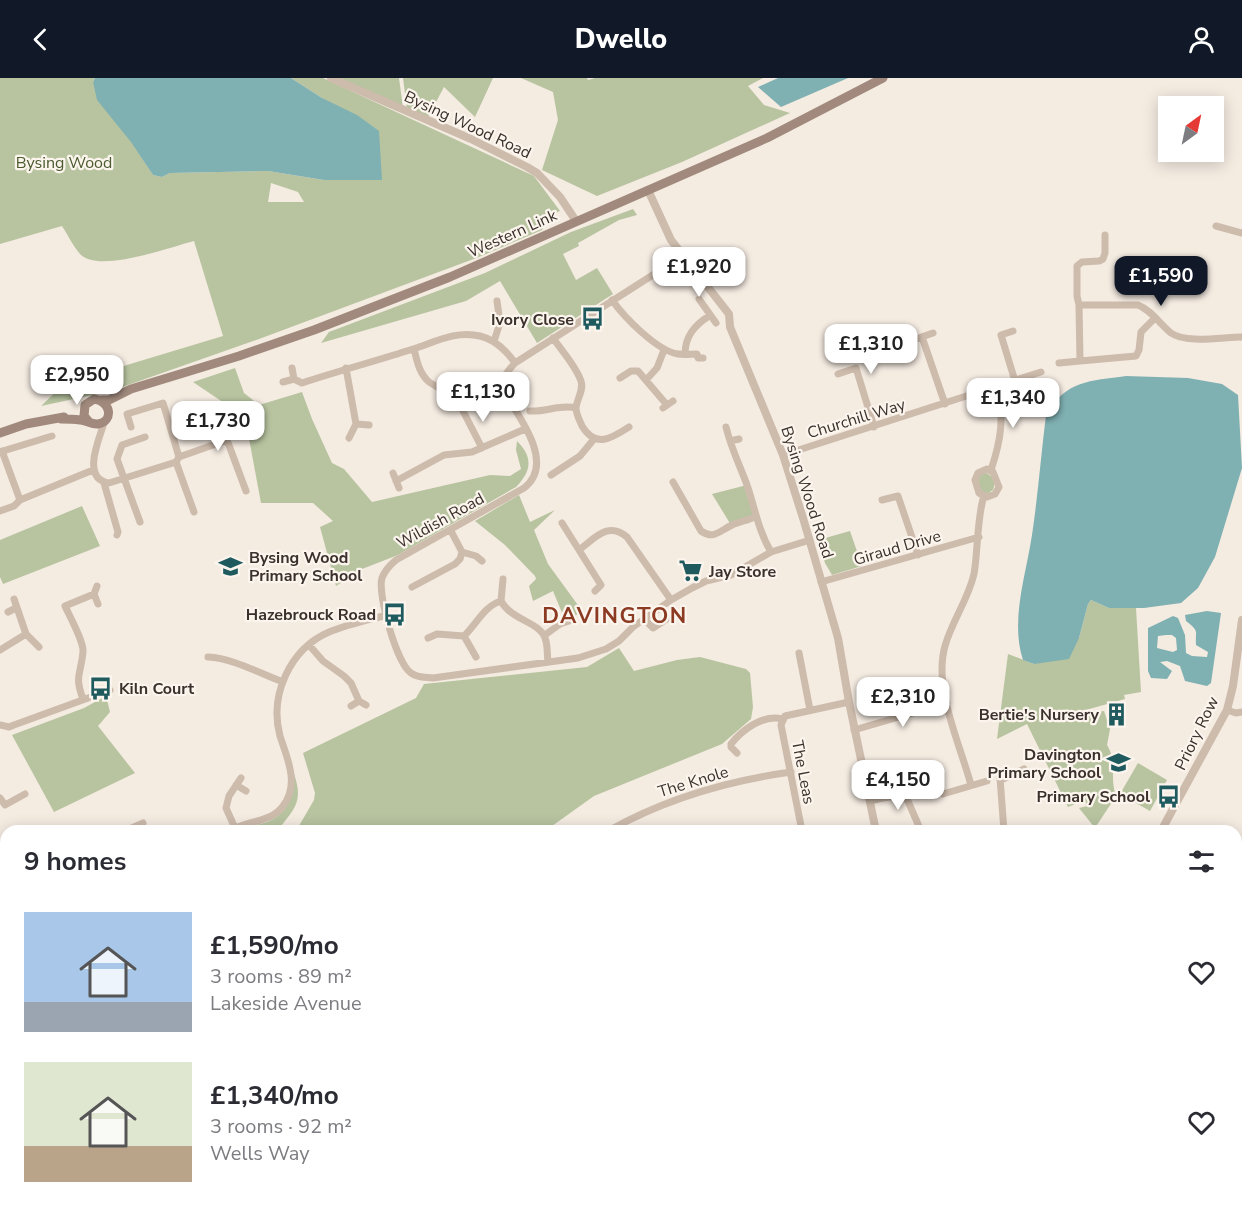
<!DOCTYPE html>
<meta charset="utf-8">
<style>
body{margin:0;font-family:"Nunito Sans",sans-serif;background:#f7f7f7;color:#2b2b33;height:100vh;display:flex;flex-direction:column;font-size:22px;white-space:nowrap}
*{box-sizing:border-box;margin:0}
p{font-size:20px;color:#7c7c81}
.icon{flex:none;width:33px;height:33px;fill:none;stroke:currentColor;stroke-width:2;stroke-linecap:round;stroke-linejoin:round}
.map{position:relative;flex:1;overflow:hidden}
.panel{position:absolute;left:0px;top:747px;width:1242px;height:386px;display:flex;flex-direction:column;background:#fff;border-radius:18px 18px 0 0;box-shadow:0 3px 15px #0003}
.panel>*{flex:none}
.needle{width:39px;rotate:33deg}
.fabs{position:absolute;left:1158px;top:18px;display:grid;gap:12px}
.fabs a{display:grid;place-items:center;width:66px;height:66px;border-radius:0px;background:#fff;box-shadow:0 3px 15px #0003;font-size:30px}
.price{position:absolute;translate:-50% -51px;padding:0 14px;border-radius:12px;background:#fff;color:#222;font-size:20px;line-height:39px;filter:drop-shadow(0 2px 3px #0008)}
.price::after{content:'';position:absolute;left:50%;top:36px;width:18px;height:14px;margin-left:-9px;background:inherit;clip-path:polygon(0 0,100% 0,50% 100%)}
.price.on{background:#111827;color:#fff}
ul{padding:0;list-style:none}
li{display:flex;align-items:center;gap:18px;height:150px;padding:0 24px}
li span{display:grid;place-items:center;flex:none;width:168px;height:120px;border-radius:0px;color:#555}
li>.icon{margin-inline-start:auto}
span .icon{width:72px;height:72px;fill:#fffc;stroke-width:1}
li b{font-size:26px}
h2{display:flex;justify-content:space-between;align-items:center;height:72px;padding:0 24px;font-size:26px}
header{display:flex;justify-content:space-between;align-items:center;height:78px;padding:0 24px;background:#111827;color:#fff;font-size:27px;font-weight:800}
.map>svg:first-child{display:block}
.green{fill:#b8c4a0;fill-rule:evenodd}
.water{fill:#7fb0b2;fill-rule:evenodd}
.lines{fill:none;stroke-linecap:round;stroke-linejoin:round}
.stream{stroke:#7fb0b2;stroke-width:2}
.minor{stroke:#cdbbac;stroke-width:7}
.tertiary{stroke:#cdbbac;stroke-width:8}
.secondary{stroke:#a18a7d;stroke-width:9}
.rail{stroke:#3b302b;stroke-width:2;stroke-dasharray:1.5 4.5;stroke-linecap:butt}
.labels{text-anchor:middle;stroke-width:4.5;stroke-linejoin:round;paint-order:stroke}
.street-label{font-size:16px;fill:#3b302b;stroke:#fbf5ee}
.park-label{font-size:16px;fill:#4a5a2e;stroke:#fbf5ee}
.poi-label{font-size:16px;font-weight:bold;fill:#3b302b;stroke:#fbf5ee;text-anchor:end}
.district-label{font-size:22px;font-weight:bold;letter-spacing:1.5px;fill:#8c3b22;stroke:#fbf5ee}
</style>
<header><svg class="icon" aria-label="back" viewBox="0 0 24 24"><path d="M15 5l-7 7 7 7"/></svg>Dwello<svg class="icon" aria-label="person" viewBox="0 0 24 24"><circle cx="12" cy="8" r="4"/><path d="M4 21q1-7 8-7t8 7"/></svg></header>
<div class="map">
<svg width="1242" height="1132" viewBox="0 0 1242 1132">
<rect width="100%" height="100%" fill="#f4ebe1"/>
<path class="green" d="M0,0h95l-2,4 60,93 9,2 8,-4 98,-2 56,9 -2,-82 -31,-20h32l211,98 26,35 -10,4 -8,15 -63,27 -220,82 -148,52 -70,15 23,-22 159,-48 -29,-95c-24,6 -96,33 -114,13 -7,-8 -12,-19 -18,-28l-62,18zM271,105l27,9 6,10h-36z
M338,0h61l4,30z
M403,0h90l-18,39 -31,-30 -17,32 -20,-10z
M521,0h66l1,2 7,-2h168l-15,8 16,19 26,8 -108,49 -85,34 -55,-26 16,-50 -5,-28z
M633,131l4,6 -18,5 -41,23 1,3 -16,8 13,26 21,-12 16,26 -76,49 -37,-62 -34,20 -145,42 8,-11 156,-59 86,-41z
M235,290l9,25 15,12 43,-13 10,27 20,44 12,6 28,33 118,-27 20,1 11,-7 -5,-19 1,-9c16,16 15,30 -1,46l-118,68 -36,14 -26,17 -16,-59 13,-6 -20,-18h-52l-16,-86 -52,-35z
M986,395c7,2 10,11 7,17l-6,4 -6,-3 -3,-8 2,-8z
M747,407l8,32 -24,8 -19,-31z
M519,417l11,27 25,-12 -21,20 14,34 35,48 -18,8 -12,-29 -20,10 -4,-15 7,-7 -1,-3 -30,-31 -30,-24z
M82,428l18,40 -97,38 -3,-7v-37z
M850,453l12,35 -30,9 -7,-12 -7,-23z
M1091,522l18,8h27l5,84 -17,3 1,4 -50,14 1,2 28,-4 6,18 -3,16c11,18 2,32 9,51l-21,32 -16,-20 8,-2 -2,-6 -17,7 -41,-83 -30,15 11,-85 26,10 45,-26 9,-34z
M619,570l15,23 43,-11 23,-3 46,12 4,4 3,34 -2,12 -29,25 -128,52 -49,35h-249l18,-31 1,-7 -12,-40 113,-55 8,-14 163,-17z
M106,618l4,16 -12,14 37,47 -81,39 -42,-77 72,-27z
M1138,685l29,17 -17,31 -30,-17z
M293,693c11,30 3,36 -16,60h-42c10,-5 21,-5 32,-9 22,-9 28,-30 26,-51z
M1236,774h6v109l-6,17z
M998,1127h128l-3,5h-90l-21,-5z"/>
<path class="water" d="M95,0h196l31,20 35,17 22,16 3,49h-58l-56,-9 -98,2 -8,4 -9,-2 -22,-33 -34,-42 -4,-18z
M778,0h70l-67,29 -23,-20z
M1126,298l62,2 34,6 16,11 4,73 -27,89 -17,31 -17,15 -37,5h-35l-18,-8 -3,4 -9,34 -10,21 -35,5 -11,-4c-13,-39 3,-85 9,-125 6,-40 9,-80 14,-120 20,-35 44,-34 80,-39z
M1207,533l14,2 -10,70 -4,3 -22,-5 -5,-15 -13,-5 -7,1 12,9 -5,8 -16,-1 -3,-7v-43l25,-12 5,2 7,17 1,18 6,3 15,1 1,-5 -12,-7c-1,-15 4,-13 -10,-24l-1,-6zM1166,557h6l4,3 1,12 -4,2 -16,-4 1,-12z"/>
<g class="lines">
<path class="stream" d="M626,1126l4,6
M906,1132v-1"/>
<path class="minor" d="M1216,148l26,7
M1105,157v18l-2,6 -4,2 -17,1 -5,4v30l2,9 1,56 56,-5 3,-6 2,-18 14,-14
M681,176l-22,17 -144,92c-8,9 -14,15 -12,28 16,25 53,73 21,97l-128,72c-6,5 -11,10 -14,18 -5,16 15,86 29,95 6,5 15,4 22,5l145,-20 28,-9 13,-8 14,-14 38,-27 21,-12 14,-7 25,-6 40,-23 39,-12
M699,221l17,24
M612,222c12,17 45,51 66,54 6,1 13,0 19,0l1,4h5
M1079,227h59c13,5 22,19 33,28 15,11 52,4 71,4
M1013,253l-12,4 14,46
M922,259l23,67
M553,260c9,13 23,28 28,43 3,10 -4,17 -5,27 0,6 4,13 6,18 14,23 30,12 47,1
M916,261l17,-6
M494,263l6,-18 -3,-22
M414,271c3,12 5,24 15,33 7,5 12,5 16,13
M685,276c0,-18 10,-29 24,-38
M1059,285l21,-2
M292,290l2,11
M346,290l10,56 -7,14
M838,296l18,-6 18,59
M620,300l11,-7h7l29,34
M646,302l11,-12 7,-18
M283,304l11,-3 8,4c36,-12 74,-22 111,-34 22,-7 43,-19 67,-13 16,4 26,14 35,27
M214,327l32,86
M663,330l10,-7
M462,331l20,39
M530,333c16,1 31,-7 46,-3
M105,342c-5,17 -25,59 4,63l67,-21 3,-5 48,-17
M356,346l13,1
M131,349l-4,-13 36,-11 16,54
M726,349c5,21 14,39 21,58 8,23 11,45 24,67
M730,363l9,-2
M2,373l18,49
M0,374l52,-16
M783,377l258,-83
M176,384l18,50
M987,391l6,3 6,15 -4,7 -8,3 -8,-4 -4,-13 3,-7z
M991,392c10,-30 14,-53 5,-83
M393,395l6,15
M551,397l29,-19 14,-17
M396,403l48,-26 28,-3 53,-23
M673,404l28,49c13,9 18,0 31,-6 7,-3 16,-5 23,-8
M104,405l14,49 -1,3
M882,422l16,-4 20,59
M0,433l14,-5 6,-6 73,-30
M140,444l-23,-63 5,-14 23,-8
M562,445l39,62 -6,6
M579,472c16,-12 29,-29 48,-13l44,63
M462,474l14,4 6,5
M821,504l158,-45
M97,508l-3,8 4,10
M412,509l43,-23 5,-5 2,-7 -11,-21
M14,521l12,35 13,13
M501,523l2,-22
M8,534l8,-4
M644,541l9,9 18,-12
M545,557l15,-11 12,-4
M464,558l12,21
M428,560l9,-4 27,2c12,-11 20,-30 37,-35 10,19 39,21 44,37 3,7 2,17 3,24
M309,567l14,16 21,15 7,7 8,18 7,4
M0,572l26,-16
M799,575l11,57
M208,579c24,1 51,16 75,25
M83,621c-9,-24 -2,-24 0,-47 1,-10 -13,-35 -18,-46l29,-12
M351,628l8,-5
M1227,632l9,3 6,-1
M0,647l9,2 5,-2 96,-35
M854,652l93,-27
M737,675l-6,-6v-3c11,-14 32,-30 51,-25
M1000,700l4,53 16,-2 6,2
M1001,702l23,-11
M236,707l10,6
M971,707c-11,-41 -38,-97 -26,-139 7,-25 23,-46 29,-72 4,-23 3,-58 10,-78
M943,716l44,-13
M0,720l5,7 20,-11
M870,723c13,-3 24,-7 37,-2l14,32
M235,750l-9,-20 3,-12 12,-18
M125,753l18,-8
M230,753c17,-11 41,-8 53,-25 17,-22 4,-48 -3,-70 -11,-41 10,-87 49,-104 19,-8 39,-12 58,-17
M608,753c57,-32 118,-50 183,-59
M802,753l-21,-106 4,-9 64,-14
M1236,772l6,-1
M0,819l6,8
M1242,897l-2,13 2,7
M0,1002l6,7
M0,1054l6,-2
M128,1126l2,6
M305,1126l8,6
M465,1126l5,6
M551,1126l6,6
M668,1126l3,6
M851,1126l3,6
M1160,1126l4,6
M256,1132l3,-6
M477,1132l7,-6
M777,1132l2,-6
M993,1132l15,-2 13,2
M1127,1132l2,-6"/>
<path class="tertiary" d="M331,0l140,61 56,28 10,6 23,24 16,24
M648,112l23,50 58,74 1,13 53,128 20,63 35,120 11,64 27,129
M1161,753l66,-121 6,-24 9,-66
M912,1126v6"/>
<path class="secondary" d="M102,322h7l22,-11 108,-33 75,-26 136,-53 317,-139 116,-60
M61,341c6,0 12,0 19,1 6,0 12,5 18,4 16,-3 13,-23 -4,-25l-9,6 -1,11 5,6
M0,355l26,-9 38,-7"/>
<path class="rail" d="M0,1093l6,6
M26,1126l5,6"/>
</g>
<defs>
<symbol id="bus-bare" viewBox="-9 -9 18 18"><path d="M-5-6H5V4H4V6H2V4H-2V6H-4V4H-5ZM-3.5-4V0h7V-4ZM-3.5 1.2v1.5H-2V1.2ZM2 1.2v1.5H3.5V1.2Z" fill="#1f5a5e" stroke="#fbf5ee" stroke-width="2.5" paint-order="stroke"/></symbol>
<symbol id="school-bare" viewBox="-9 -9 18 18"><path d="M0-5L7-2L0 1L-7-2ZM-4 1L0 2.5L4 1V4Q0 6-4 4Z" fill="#1f5a5e" stroke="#fbf5ee" stroke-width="2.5" paint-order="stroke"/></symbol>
<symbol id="supermarket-bare" viewBox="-9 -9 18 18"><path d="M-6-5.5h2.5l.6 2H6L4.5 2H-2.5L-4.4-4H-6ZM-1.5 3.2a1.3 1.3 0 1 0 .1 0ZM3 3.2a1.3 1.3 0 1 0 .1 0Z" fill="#1f5a5e" stroke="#fbf5ee" stroke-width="2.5" paint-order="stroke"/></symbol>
<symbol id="building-bare" viewBox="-9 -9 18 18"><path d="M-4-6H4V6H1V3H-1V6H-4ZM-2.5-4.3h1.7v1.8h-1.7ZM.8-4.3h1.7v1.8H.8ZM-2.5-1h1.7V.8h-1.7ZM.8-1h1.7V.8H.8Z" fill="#1f5a5e" stroke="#fbf5ee" stroke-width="2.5" paint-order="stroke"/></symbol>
</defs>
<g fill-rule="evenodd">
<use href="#bus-bare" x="576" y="224" width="33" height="33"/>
<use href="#school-bare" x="214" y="472" width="33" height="33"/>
<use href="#supermarket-bare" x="674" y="476" width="33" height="33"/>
<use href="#bus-bare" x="378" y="520" width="33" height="33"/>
<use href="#bus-bare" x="84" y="594" width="33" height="33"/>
<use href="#building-bare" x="1100" y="620" width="33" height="33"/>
<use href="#school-bare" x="1102" y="668" width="33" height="33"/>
<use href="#bus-bare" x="1152" y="702" width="33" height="33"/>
</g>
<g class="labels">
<g class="street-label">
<text transform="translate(468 46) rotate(25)" y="6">Bysing Wood Road</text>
<text transform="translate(512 155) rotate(-24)" y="6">Western Link</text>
<text transform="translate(856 340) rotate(-17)" y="6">Churchill Way</text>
<text transform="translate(808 414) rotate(72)" y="6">Bysing Wood Road</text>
<text transform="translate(440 442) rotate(-29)" y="6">Wildish Road</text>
<text transform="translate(897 469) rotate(-16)" y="6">Giraud Drive</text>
<text transform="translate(1196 655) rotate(-64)" y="6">Priory Row</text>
<text transform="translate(804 694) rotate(79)" y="6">The Leas</text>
<text transform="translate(693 703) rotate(-17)" y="6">The Knole</text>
</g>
<g class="park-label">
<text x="64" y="90">Bysing Wood</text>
</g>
<g class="poi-label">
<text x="574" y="247">Ivory Close</text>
<text x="249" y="485" text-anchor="start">Bysing Wood<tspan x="249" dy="18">Primary School</tspan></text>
<text x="709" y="499" text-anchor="start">Jay Store</text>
<text x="376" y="542">Hazebrouck Road</text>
<text x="119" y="616" text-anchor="start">Kiln Court</text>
<text x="1099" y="642">Bertie's Nursery</text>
<text x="1101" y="682">Davington<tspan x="1101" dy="18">Primary School</tspan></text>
<text x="1150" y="724">Primary School</text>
</g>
<g class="district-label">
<text x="615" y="545">DAVINGTON</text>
</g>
</g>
</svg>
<div class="fabs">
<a><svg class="needle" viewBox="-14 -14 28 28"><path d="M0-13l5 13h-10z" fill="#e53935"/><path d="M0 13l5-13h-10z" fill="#7c7c81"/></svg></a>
</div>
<b class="price" style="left:699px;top:220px">£1,920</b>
<b class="price on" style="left:1161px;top:229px">£1,590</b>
<b class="price" style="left:871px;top:297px">£1,310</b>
<b class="price" style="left:77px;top:328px">£2,950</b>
<b class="price" style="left:483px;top:345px">£1,130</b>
<b class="price" style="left:1013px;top:351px">£1,340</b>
<b class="price" style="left:218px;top:374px">£1,730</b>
<b class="price" style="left:903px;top:650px">£2,310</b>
<b class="price" style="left:898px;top:733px">£4,150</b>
<section class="panel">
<h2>9 homes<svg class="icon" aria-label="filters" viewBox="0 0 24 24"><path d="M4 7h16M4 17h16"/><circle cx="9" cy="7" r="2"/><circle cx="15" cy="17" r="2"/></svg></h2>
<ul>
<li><span style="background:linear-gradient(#a9c7e8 75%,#9aa5b1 0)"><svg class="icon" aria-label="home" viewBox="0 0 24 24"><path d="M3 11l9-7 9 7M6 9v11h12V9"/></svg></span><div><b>£1,590/mo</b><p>3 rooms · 89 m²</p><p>Lakeside Avenue</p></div><svg class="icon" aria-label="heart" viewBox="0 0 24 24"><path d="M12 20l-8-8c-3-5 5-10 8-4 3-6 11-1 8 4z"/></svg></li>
<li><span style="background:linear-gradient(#dfe7d0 70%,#b9a48a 0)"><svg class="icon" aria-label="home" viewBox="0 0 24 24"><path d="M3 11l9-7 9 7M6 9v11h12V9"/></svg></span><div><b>£1,340/mo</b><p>3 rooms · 92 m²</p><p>Wells Way</p></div><svg class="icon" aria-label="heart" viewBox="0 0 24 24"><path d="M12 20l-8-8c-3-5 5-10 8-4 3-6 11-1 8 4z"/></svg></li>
</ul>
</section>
</div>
